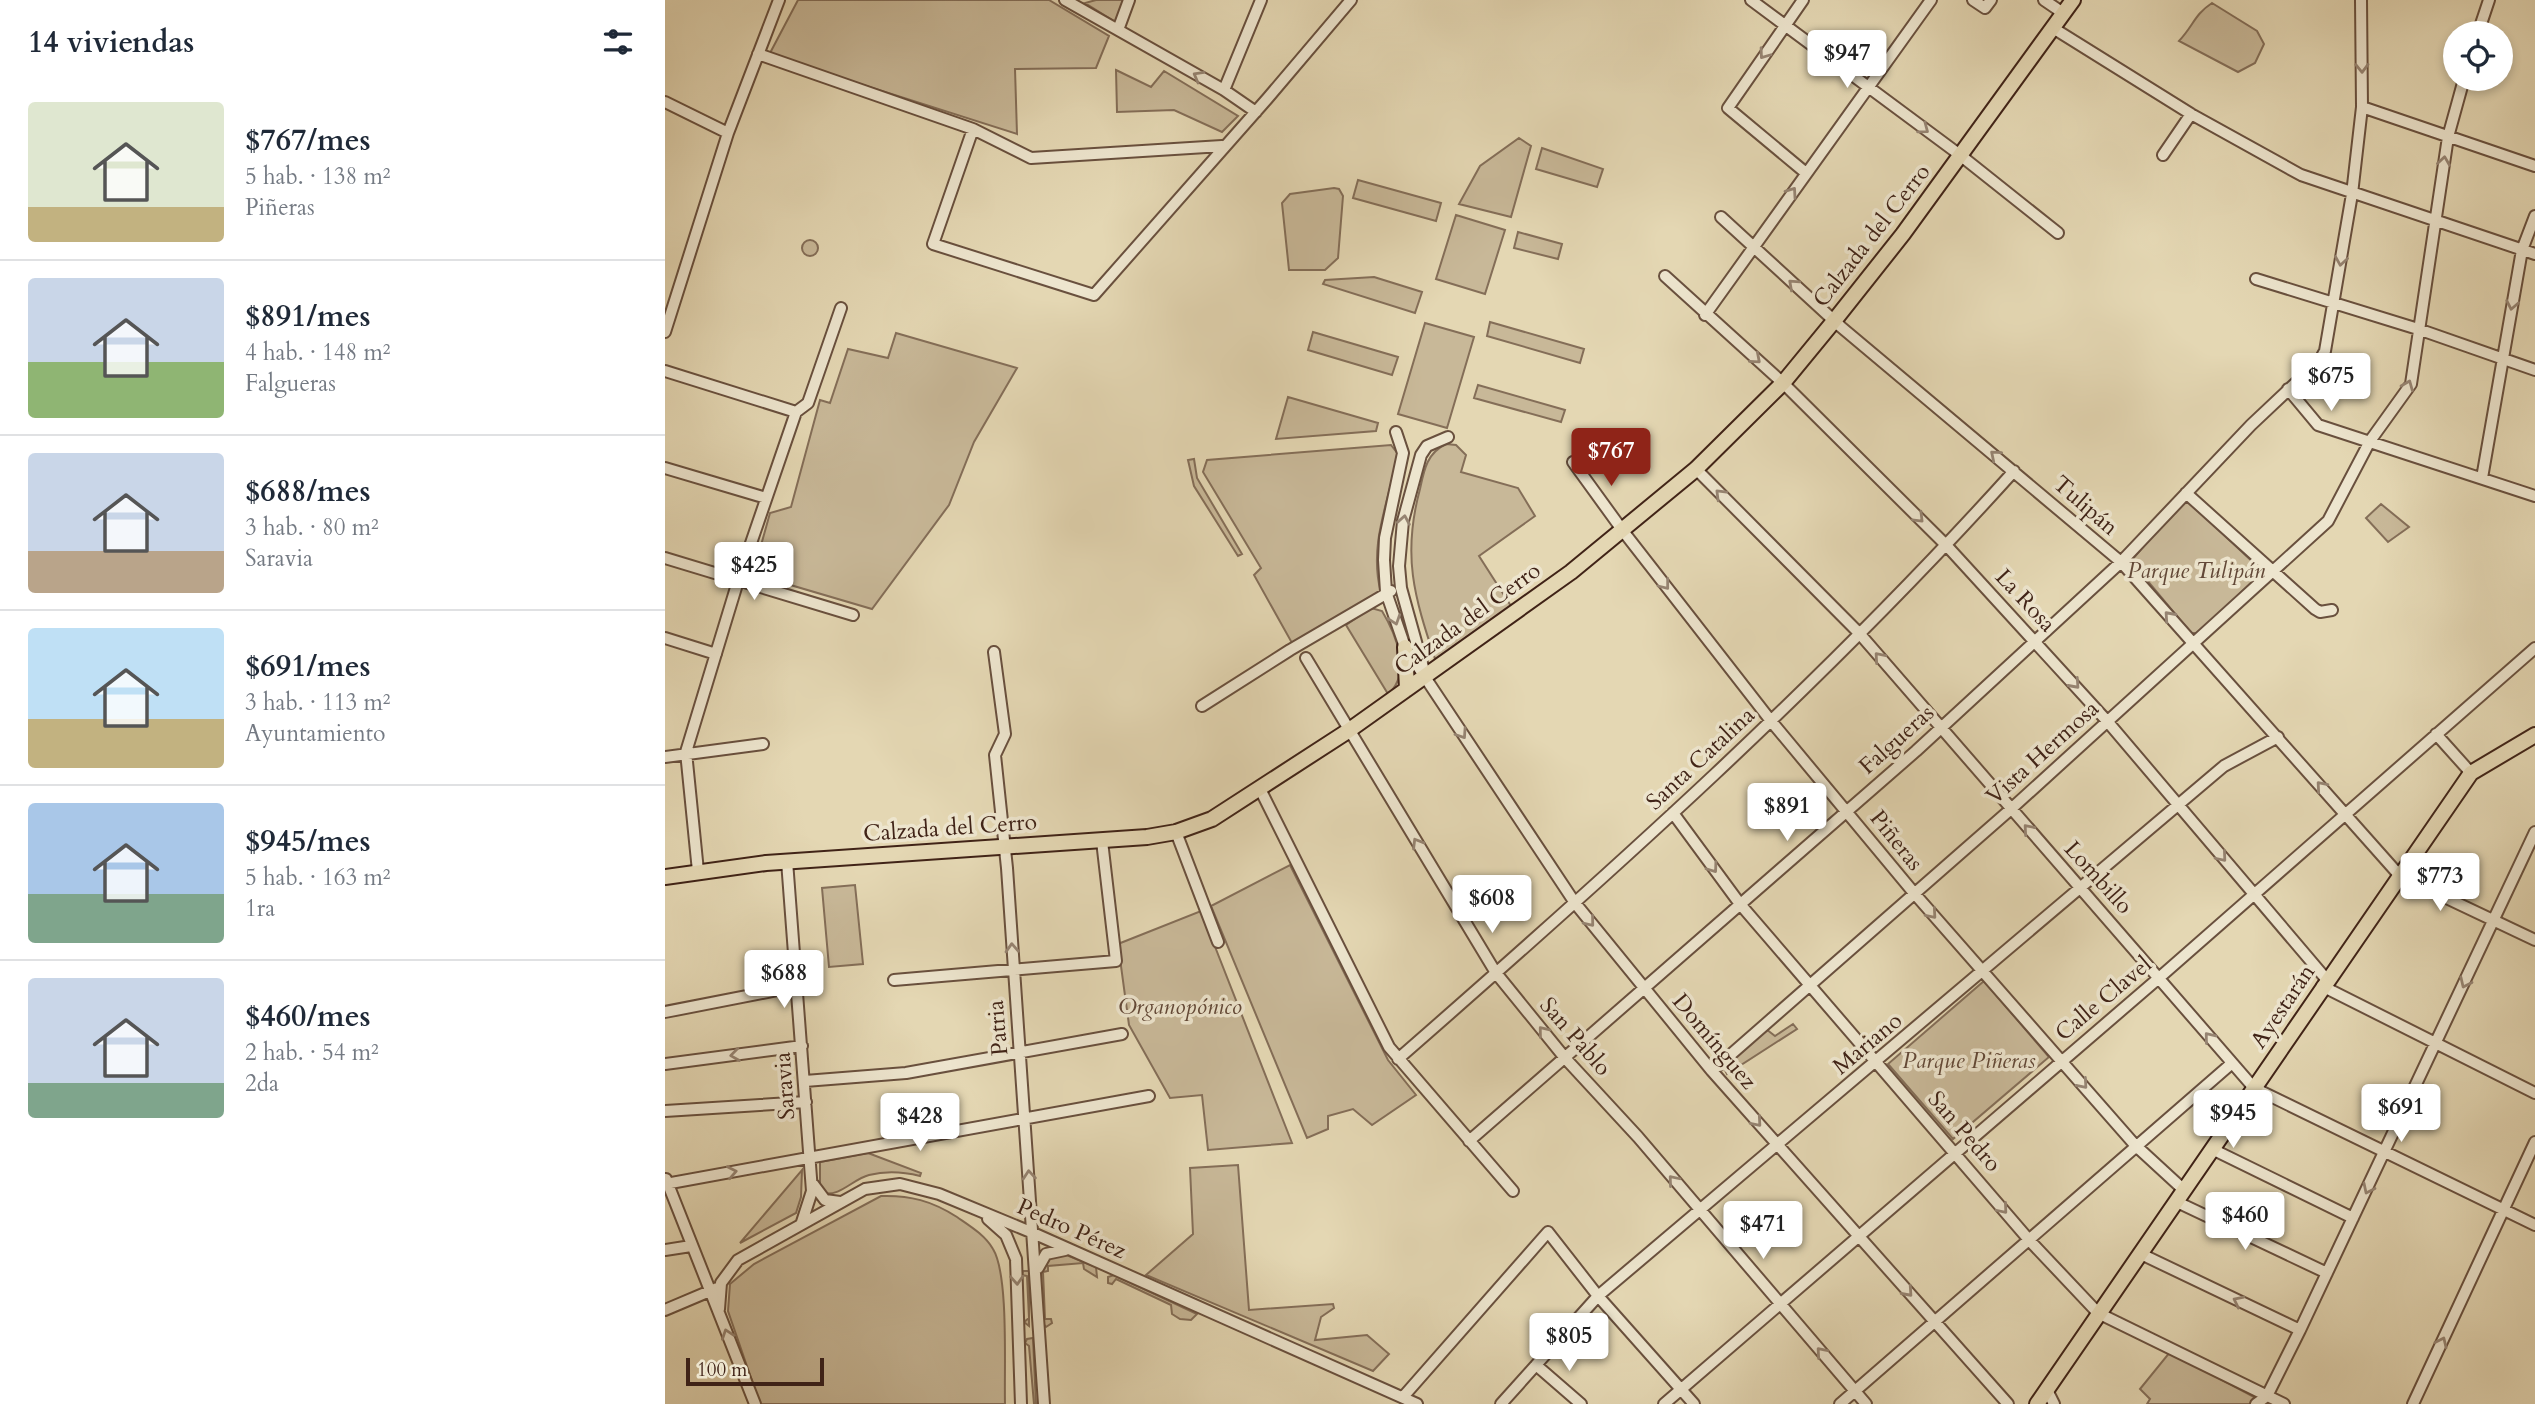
<!DOCTYPE html>
<html lang="es">
<meta charset="utf-8">
<style>
body{margin:0;font-family:Cardo,serif;background:#f2f2f3;color:#1f2937;height:100vh;display:flex;flex-direction:column;font-size:26px;white-space:nowrap}
*{box-sizing:border-box;margin:0}
p{font-size:23px;color:#747a83}
.icon{flex:none;width:38px;height:38px;fill:none;stroke:currentColor;stroke-width:2;stroke-linecap:round;stroke-linejoin:round}
.map{position:relative;flex:1;overflow:hidden}
.panel{display:flex;flex-direction:column;background:#fff;width:665px}
.panel>*{flex:none}
.tools{position:absolute;left:1778px;top:21px;display:grid;gap:14px}
.tools a{display:grid;place-items:center;width:70px;height:70px;border-radius:50%;background:#fff;box-shadow:0 4px 10px #0003;font-size:35px}
.scale{position:absolute;left:21px;bottom:18px;width:138px;box-sizing:border-box;padding-left:7px;border:4px solid #402317;border-top:0;font-size:19px;line-height:24px;white-space:nowrap;color:#402317;-webkit-text-stroke:5px #ede5ce;paint-order:stroke}
.price{position:absolute;translate:-50% -60px;padding:0 16px;border-radius:7px;background:#fff;color:#222;font-size:23px;line-height:46px;filter:drop-shadow(0 2px 4px #0008)}
.price::after{content:'';position:absolute;left:50%;top:42px;width:21px;height:16px;margin-left:-10px;background:inherit;clip-path:polygon(0 0,100% 0,50% 100%)}
.price.selected{background:#8f2418;color:#fff}
ul{padding:0;list-style:none}
li{display:flex;align-items:center;gap:21px;height:175px;padding:0 28px}
li+li{border-top:2px solid #e0e1e3}
li span{display:grid;place-items:center;flex:none;width:196px;height:140px;border-radius:7px;color:#555}
li>.icon{margin-inline-start:auto}
span .icon{width:84px;height:84px;fill:#fffc;stroke-width:1}
li b{font-size:30px}
h2{display:flex;justify-content:space-between;align-items:center;height:84px;padding:0 28px;font-size:30px}
main{display:flex;flex:1;min-height:0}
.map>svg:first-child{display:block}
.green{fill:#c8b898;stroke:#846e58;stroke-width:2}
.lines{fill:none;stroke-linecap:round;stroke-linejoin:round}
.minor-casing{stroke:#69503e;stroke-width:14}
.major-casing{stroke:#402317;stroke-width:18}
.minor{stroke:#ede5ce;stroke-width:10}
.major{stroke:#e4d7b3;stroke-width:14}
.oneway{stroke:#968472}
.labels{text-anchor:middle;stroke-width:7;stroke-linejoin:round;paint-order:stroke}
.street-label{font-size:23px;fill:#402317;stroke:#ede5ce}
.park-label{font-size:23px;font-style:italic;fill:#624837;stroke:#ede5ce}
</style>
<main>
<section class="panel">
<h2>14 viviendas<svg class="icon" aria-label="filters" viewBox="0 0 24 24"><path d="M4 7h16M4 17h16"/><circle cx="9" cy="7" r="2"/><circle cx="15" cy="17" r="2"/></svg></h2>
<ul>
<li><span style="background:linear-gradient(#dfe7d0 75%,#c2b280 0)"><svg class="icon" aria-label="home" viewBox="0 0 24 24"><path d="M3 11l9-7 9 7M6 9v11h12V9"/></svg></span><div><b>$767/mes</b><p>5 hab. · 138 m²</p><p>Piñeras</p></div></li>
<li><span style="background:linear-gradient(#c9d6e8 60%,#8fb573 0)"><svg class="icon" aria-label="home" viewBox="0 0 24 24"><path d="M3 11l9-7 9 7M6 9v11h12V9"/></svg></span><div><b>$891/mes</b><p>4 hab. · 148 m²</p><p>Falgueras</p></div></li>
<li><span style="background:linear-gradient(#c9d6e8 70%,#b9a48a 0)"><svg class="icon" aria-label="home" viewBox="0 0 24 24"><path d="M3 11l9-7 9 7M6 9v11h12V9"/></svg></span><div><b>$688/mes</b><p>3 hab. · 80 m²</p><p>Saravia</p></div></li>
<li><span style="background:linear-gradient(#bfe0f5 65%,#c2b280 0)"><svg class="icon" aria-label="home" viewBox="0 0 24 24"><path d="M3 11l9-7 9 7M6 9v11h12V9"/></svg></span><div><b>$691/mes</b><p>3 hab. · 113 m²</p><p>Ayuntamiento</p></div></li>
<li><span style="background:linear-gradient(#a9c7e8 65%,#7fa58c 0)"><svg class="icon" aria-label="home" viewBox="0 0 24 24"><path d="M3 11l9-7 9 7M6 9v11h12V9"/></svg></span><div><b>$945/mes</b><p>5 hab. · 163 m²</p><p>1ra</p></div></li>
<li><span style="background:linear-gradient(#c9d6e8 75%,#7fa58c 0)"><svg class="icon" aria-label="home" viewBox="0 0 24 24"><path d="M3 11l9-7 9 7M6 9v11h12V9"/></svg></span><div><b>$460/mes</b><p>2 hab. · 54 m²</p><p>2da</p></div></li>
</ul>
</section>
<div class="map">
<svg width="1870" height="1404" viewBox="0 0 1870 1404">
<rect width="100%" height="100%" fill="#e4d7b3"/>
<filter id="stains"><feTurbulence type="fractalNoise" baseFrequency=".00286" numOctaves="4"/><feColorMatrix values="0 0 0 0 .2 0 0 0 0 .09 0 0 0 0 .02 0 0 0 .5 -.17"/></filter>
<radialGradient id="worn" r=".72"><stop offset=".6" stop-color="#630" stop-opacity="0"/><stop offset="1" stop-color="#630" stop-opacity=".3"/></radialGradient>
<path class="green" d="M133,0h251l60,36 -13,32 -81,1 2,65 -248,-79z
M431,0h30l-9,23 -32,-20z
M1547,3l45,28 7,13 -9,19 -17,9 -59,-31c15,-16 15,-26 33,-38z
M451,70l35,17 13,-16 74,45 -16,16 -48,-22 -57,2z
M854,138l12,8 -20,71 -52,-13 21,-38z
M877,148l61,21 -6,18 -61,-18z
M693,180l83,23 -5,18 -83,-23z
M669,188l5,1 4,7 -5,62 -13,12h-36l-7,-67 8,-9z
M791,215l49,15 -20,64 -49,-15z
M853,232l44,12 -4,15 -44,-11z
M137 248a8 8 0 1 1 16 0a8 8 0 1 1-16 0Z
M709,277l48,15 -7,21 -92,-29 2,-4z
M825,322l94,27 -4,14 -93,-27z
M760,323l49,14 -27,91 -49,-14z
M648,332l85,25 -6,18 -84,-25z
M231,333l121,35 -43,74 -25,63 -77,104 -119,-35 17,-61 21,-6 29,-107 10,3 18,-54 40,9z
M813,385l87,25 -4,12 -87,-24z
M623,397l90,26 -2,8 -100,8z
M781,444l10,1 10,10 -5,17 57,16 17,28 -56,40 32,50 -76,53c-21,-63 -33,-104 -15,-170 4,-19 7,-36 26,-45z
M726,445l7,9c-9,47 -30,91 -17,139l-89,50 -38,-68 7,-7 -58,-96 4,-12z
M529,459l3,19 45,76 -4,2 -44,-70 -6,-26z
M1518,501h5l69,65 3,8 -61,59h-8l-60,-72z
M1716,504l28,23 -21,15 -22,-24z
M706,608l11,3c14,23 30,63 6,83l-42,-69z
M625,865l98,195 28,35 -44,30 -19,-16 -25,7v13l-21,9 -96,-232z
M190,885l8,79 -34,3 -7,-79z
M536,911l91,232 -84,7 -6,-55 -32,3 -41,-73 -11,-81z
M1319,981l65,76 -96,82 -65,-75z
M1128,1024l4,5 -70,45 -4,-8 43,-37 9,7z
M203,1153l53,20 -1,3c-16,-4 -35,-5 -51,-1 -16,4 -29,22 -46,18l-3,-6v-25z
M573,1165l11,145 84,-6 1,4 -13,9 -6,23 52,-5 22,19 -16,17 -227,-96 47,-41 -3,-66z
M137,1170l-1,27 -5,16 -56,30z
M216,1196c29,-1 51,5 76,21 13,9 28,18 36,32 16,26 11,120 12,155h-245l-32,-93 2,-27 24,-20z
M399,1254l32,13 1,10 -13,-8 -1,-6 -35,3v5l-5,1 2,47h6l1,4 -6,4 -3,-4 -3,-51 6,-14z
M358,1271h6v55l-5,-4 5,-4 -2,-42 -5,-1z
M449,1275l83,39 -6,6 -11,-1 -8,-5 -1,-9 -55,-26 -4,5 -4,-1v-6z
M368,1338l3,66h-2l-5,-58 -4,-3 2,-4z
M1505,1352l97,52h-120l3,-5 -10,-10z"/>
<g class="lines">
<defs>
<path id="minor" d="M400,0l159,90 32,22
M1086,0l209,155 98,78
M1138,0l-75,108 78,65
M1308,0l12,8 6,-8
M1379,0l19,13
M1388,28l138,86 110,61 234,79
M453,30l11,-30
M1813,33l11,-33
M93,54l215,75 58,29 191,-12
M559,90l37,-90
M0,102l63,31
M1697,107l173,59
M308,129l-40,115 161,51 173,-196 84,-99
M1498,155l28,-41
M1056,217l120,110 280,235 279,314 135,64
M1000,276l118,107 164,163 160,175 220,259
M1591,279l162,50 117,41
M1040,315l226,-315
M0,332l63,-199 51,-133
M0,371l131,41
M1623,389l30,36 217,71
M731,432l7,21 -18,85 -1,22 2,32 19,55 170,256 137,168 296,333
M908,462l50,69 148,190 143,172 221,252 50,46
M0,468l101,30
M1031,469l163,164 395,455 281,137
M1817,478l40,-228 13,-34
M1521,493l129,116 5,3 12,-2
M0,558l188,57
M0,638l51,16
M329,652l11,82 -10,21 12,113 37,536
M641,658l190,315 69,85 73,79 228,267
M758,667l-22,-79 -2,-22 4,-45 18,-66 6,-9 21,-9
M537,706l88,-56 101,-59
M1771,734l35,39
M0,757l98,-13
M595,789l129,258 124,144
M1008,813l67,91 290,337 68,72 186,91
M511,832l42,110
M122,861l25,330 -10,31
M33,871l-12,-119 52,-171 58,-169 12,-9 33,-95
M229,980l222,-19 -14,-120
M1657,986l213,107
M0,1012l133,-26
M733,1059c214,-187 426,-377 616,-588
M0,1064l137,-18
M1047,1071l299,-262 317,-288 42,-80 41,-57 37,-247 16,-58
M140,1081l101,-8 216,-39
M0,1111l141,-9
M804,1141l447,-390 205,-189 130,-137 69,-65 5,-9 27,-157 10,-87 -1,-107
M1547,1149l141,69
M1,1179l89,225
M0,1184l484,-88
M148,1184l12,16 15,2
M1512,1202l150,71
M323,1219l18,16 10,24 5,145
M0,1250l26,-4
M1476,1254l159,76
M373,1268l8,-14 19,-4
M54,1309l2,-26 17,-23 127,-71 35,-5 39,10 94,39 384,171
M0,1310l52,-22
M871,1365l45,39
M1382,1390l7,14
M738,1397l145,-165 50,64 96,108
M836,1404l97,-108 626,-530 54,-29
M999,1404l496,-427 375,-329
M1175,1404l391,-340
M1591,1404l11,-8 33,-66 235,-498
M1748,1404l122,-262"/>
<path id="major" d="M740,647l2,42
M0,877l101,-14 381,-26 29,-5 36,-13 136,-88 223,-159 125,-103 87,-86 51,-62 69,-87 170,-234
M1372,1404l434,-631 64,-38"/>
</defs>
<use href="#minor" class="minor-casing"/>
<use href="#major" class="major-casing"/>
<use href="#minor" class="minor"/>
<use href="#major" class="major"/>
</g>
<defs><path id="oneway-chevron" d="M-2-3.5L2.5 0L-2 3.5" fill="none" stroke-width="1.6" stroke-linecap="round" stroke-linejoin="round" transform="scale(1.75)"/></defs>
<g class="oneway">
<use href="#oneway-chevron" transform="translate(1099 54) rotate(126)"/>
<use href="#oneway-chevron" transform="translate(1697 68) rotate(89)"/>
<use href="#oneway-chevron" transform="translate(533 76) rotate(-151)"/>
<use href="#oneway-chevron" transform="translate(1259 129) rotate(37)"/>
<use href="#oneway-chevron" transform="translate(1779 161) rotate(-82)"/>
<use href="#oneway-chevron" transform="translate(1127 192) rotate(-55)"/>
<use href="#oneway-chevron" transform="translate(1676 261) rotate(99)"/>
<use href="#oneway-chevron" transform="translate(1128 284) rotate(-138)"/>
<use href="#oneway-chevron" transform="translate(1847 305) rotate(101)"/>
<use href="#oneway-chevron" transform="translate(1091 359) rotate(41)"/>
<use href="#oneway-chevron" transform="translate(1743 385) rotate(-68)"/>
<use href="#oneway-chevron" transform="translate(1330 455) rotate(-140)"/>
<use href="#oneway-chevron" transform="translate(1055 494) rotate(-135)"/>
<use href="#oneway-chevron" transform="translate(1254 518) rotate(45)"/>
<use href="#oneway-chevron" transform="translate(739 520) rotate(-80)"/>
<use href="#oneway-chevron" transform="translate(1000 585) rotate(52)"/>
<use href="#oneway-chevron" transform="translate(1504 616) rotate(-132)"/>
<use href="#oneway-chevron" transform="translate(730 620) rotate(71)"/>
<use href="#oneway-chevron" transform="translate(1214 657) rotate(-131)"/>
<use href="#oneway-chevron" transform="translate(1410 684) rotate(48)"/>
<use href="#oneway-chevron" transform="translate(797 734) rotate(56)"/>
<use href="#oneway-chevron" transform="translate(1656 786) rotate(-131)"/>
<use href="#oneway-chevron" transform="translate(1363 829) rotate(-131)"/>
<use href="#oneway-chevron" transform="translate(752 843) rotate(-121)"/>
<use href="#oneway-chevron" transform="translate(1557 857) rotate(50)"/>
<use href="#oneway-chevron" transform="translate(1048 868) rotate(54)"/>
<use href="#oneway-chevron" transform="translate(1267 914) rotate(49)"/>
<use href="#oneway-chevron" transform="translate(925 922) rotate(51)"/>
<use href="#oneway-chevron" transform="translate(347 948) rotate(-93)"/>
<use href="#oneway-chevron" transform="translate(1800 983) rotate(115)"/>
<use href="#oneway-chevron" transform="translate(878 1031) rotate(-129)"/>
<use href="#oneway-chevron" transform="translate(1544 1037) rotate(-129)"/>
<use href="#oneway-chevron" transform="translate(70 1055) rotate(172)"/>
<use href="#oneway-chevron" transform="translate(1418 1084) rotate(49)"/>
<use href="#oneway-chevron" transform="translate(1092 1122) rotate(49)"/>
<use href="#oneway-chevron" transform="translate(67 1172) rotate(-11)"/>
<use href="#oneway-chevron" transform="translate(364 1175) rotate(-95)"/>
<use href="#oneway-chevron" transform="translate(1008 1180) rotate(-130)"/>
<use href="#oneway-chevron" transform="translate(1703 1189) rotate(116)"/>
<use href="#oneway-chevron" transform="translate(1338 1209) rotate(50)"/>
<use href="#oneway-chevron" transform="translate(352 1280) rotate(87)"/>
<use href="#oneway-chevron" transform="translate(1243 1292) rotate(48)"/>
<use href="#oneway-chevron" transform="translate(1573 1301) rotate(-154)"/>
<use href="#oneway-chevron" transform="translate(62 1334) rotate(-109)"/>
<use href="#oneway-chevron" transform="translate(1777 1342) rotate(-65)"/>
<use href="#oneway-chevron" transform="translate(1156 1352) rotate(-131)"/>
</g>
<g class="labels">
<g class="street-label">
<text transform="translate(1206 235) rotate(-52)" y="8">Calzada del Cerro</text>
<text transform="translate(1421 505) rotate(41)" y="8">Tulipán</text>
<text transform="translate(1361 600) rotate(47)" y="8">La Rosa</text>
<text transform="translate(802 618) rotate(-36)" y="8">Calzada del Cerro</text>
<text transform="translate(1231 739) rotate(-42)" y="8">Falgueras</text>
<text transform="translate(1377 752) rotate(-42)" y="8">Vista Hermosa</text>
<text transform="translate(1035 758) rotate(-43)" y="8">Santa Catalina</text>
<text transform="translate(285 827) rotate(-4)" y="8">Calzada del Cerro</text>
<text transform="translate(1232 840) rotate(51)" y="8">Piñeras</text>
<text transform="translate(1434 877) rotate(48)" y="8">Lombillo</text>
<text transform="translate(1438 998) rotate(-40)" y="8">Calle Clavel</text>
<text transform="translate(1617 1006) rotate(-56)" y="8">Ayestarán</text>
<text transform="translate(332 1028) rotate(-95)" y="8">Patria</text>
<text transform="translate(911 1036) rotate(49)" y="8">San Pablo</text>
<text transform="translate(1050 1041) rotate(50)" y="8">Domínguez</text>
<text transform="translate(1202 1043) rotate(-40)" y="8">Mariano</text>
<text transform="translate(119 1086) rotate(-94)" y="8">Saravia</text>
<text transform="translate(1300 1131) rotate(49)" y="8">San Pedro</text>
<text transform="translate(407 1228) rotate(24)" y="8">Pedro Pérez</text>
</g>
<g class="park-label">
<text x="1531" y="578">Parque Tulipán</text>
<text x="515" y="1014">Organopónico</text>
<text x="1304" y="1068">Parque Piñeras</text>
</g>
</g>
<rect width="100%" height="100%" filter="url(#stains)"/>
<rect width="100%" height="100%" fill="url(#worn)"/>
</svg>
<div class="tools">
<a><svg class="icon" aria-label="locate" viewBox="0 0 24 24"><circle cx="12" cy="12" r="6"/><path d="M12 2v4M12 18v4M2 12h4M18 12h4"/></svg></a>
</div>
<div class="scale">100 m</div>
<b class="price" style="left:1182px;top:90px">$947</b>
<b class="price" style="left:1666px;top:413px">$675</b>
<b class="price selected" style="left:946px;top:488px">$767</b>
<b class="price" style="left:89px;top:602px">$425</b>
<b class="price" style="left:1122px;top:843px">$891</b>
<b class="price" style="left:1775px;top:913px">$773</b>
<b class="price" style="left:827px;top:935px">$608</b>
<b class="price" style="left:119px;top:1010px">$688</b>
<b class="price" style="left:1736px;top:1144px">$691</b>
<b class="price" style="left:1568px;top:1150px">$945</b>
<b class="price" style="left:255px;top:1153px">$428</b>
<b class="price" style="left:1580px;top:1252px">$460</b>
<b class="price" style="left:1098px;top:1261px">$471</b>
<b class="price" style="left:904px;top:1373px">$805</b>
</div>
</main>
